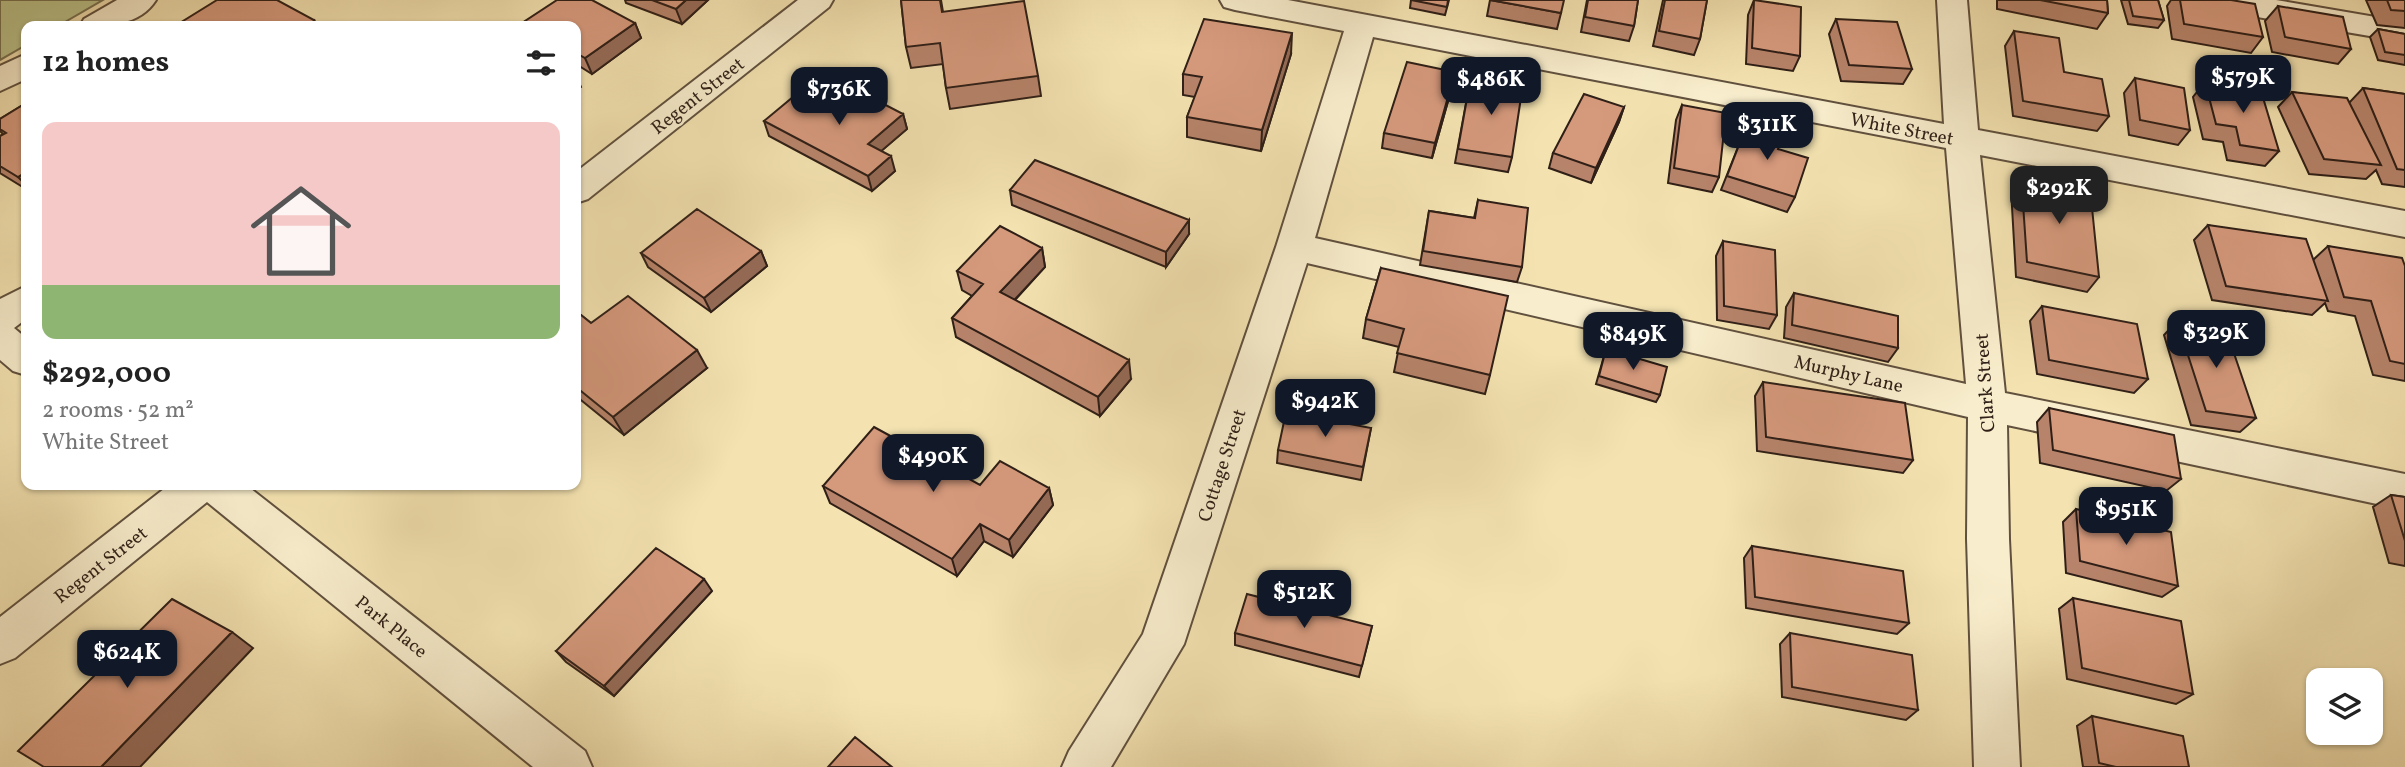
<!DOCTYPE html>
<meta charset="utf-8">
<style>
body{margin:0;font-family:Vollkorn,serif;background:#f6f6f6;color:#222;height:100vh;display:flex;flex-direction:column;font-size:26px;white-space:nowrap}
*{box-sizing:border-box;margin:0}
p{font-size:23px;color:#767676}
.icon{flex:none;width:38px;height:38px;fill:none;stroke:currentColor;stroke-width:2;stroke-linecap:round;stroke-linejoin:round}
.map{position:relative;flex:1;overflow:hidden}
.side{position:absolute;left:21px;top:21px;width:560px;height:469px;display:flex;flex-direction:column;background:#fff;border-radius:14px;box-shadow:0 2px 5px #0004}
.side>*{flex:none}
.fabs{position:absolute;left:2306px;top:668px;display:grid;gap:14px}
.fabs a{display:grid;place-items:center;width:77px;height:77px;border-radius:14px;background:#fff;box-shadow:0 2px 5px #0004;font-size:35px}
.price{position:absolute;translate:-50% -60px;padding:0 16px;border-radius:14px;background:#111827;color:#fff;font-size:23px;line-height:46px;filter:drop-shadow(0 2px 4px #0008)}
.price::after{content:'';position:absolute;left:50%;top:42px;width:21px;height:16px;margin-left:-10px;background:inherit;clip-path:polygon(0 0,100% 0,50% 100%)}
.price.on{background:#222;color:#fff}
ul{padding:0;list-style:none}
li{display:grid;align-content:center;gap:14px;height:371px;padding:0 21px}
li+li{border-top:2px solid #e0e0e0}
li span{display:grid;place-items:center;height:217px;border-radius:14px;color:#555}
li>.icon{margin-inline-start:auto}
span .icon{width:126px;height:126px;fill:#fffc;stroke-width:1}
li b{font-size:30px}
h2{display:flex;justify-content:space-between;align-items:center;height:84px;padding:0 21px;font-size:30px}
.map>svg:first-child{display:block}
.green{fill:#bcc38a;stroke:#767150;stroke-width:2}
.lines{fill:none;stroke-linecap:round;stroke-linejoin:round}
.minor-casing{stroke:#60503e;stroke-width:4}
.minor{fill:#f8edcc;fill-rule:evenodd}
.wall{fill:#b7846b;stroke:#2f1f17;stroke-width:2}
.shaded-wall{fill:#956b57;stroke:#2f1f17;stroke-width:2}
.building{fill:#d5997c;stroke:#2f1f17;stroke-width:2}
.labels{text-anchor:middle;stroke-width:5;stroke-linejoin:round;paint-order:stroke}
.street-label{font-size:19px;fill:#2f1f17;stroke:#f8edcc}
</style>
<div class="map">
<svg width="2405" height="767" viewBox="0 0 2405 767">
<rect width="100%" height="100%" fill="#f4e3b1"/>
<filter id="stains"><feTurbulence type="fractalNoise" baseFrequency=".00286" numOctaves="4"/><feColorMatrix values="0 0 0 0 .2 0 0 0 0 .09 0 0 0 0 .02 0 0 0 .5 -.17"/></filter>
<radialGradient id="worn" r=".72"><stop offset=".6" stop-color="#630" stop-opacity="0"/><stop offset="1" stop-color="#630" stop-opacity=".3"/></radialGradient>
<path class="green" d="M0,0h103l-45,26h-32v19l-26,15z"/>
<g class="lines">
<defs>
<path id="minor" d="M117,0h39c-16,26 -49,26 -76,26l4,-7z
M798,0h35l-4,7 -241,192 -12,4v-31z
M1220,0h68l656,124 -7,-124h30l11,130 427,81v26l-425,-82 25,238 400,81v36l-398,-85 2,114 11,228h-46l-7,-228 1,-122 -661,-154 -123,381 -73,123h-49l7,-16 74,-117 133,-387 68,-216 -109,-21 -11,-3zM1373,37l573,111 20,236 -651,-146z
M2201,0h75l129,22v20l-189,-32 -11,-3z
M26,54v25l-26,12v-25z
M26,286v33l-12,9 12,10v37l-13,-4 -13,-11v-61z
M169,485h77l339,266 7,16h-59l-326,-265 -192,156 -15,6v-47z"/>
</defs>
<use href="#minor" class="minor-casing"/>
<use href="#minor" class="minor"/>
</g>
<path class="wall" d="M625,0h83l-26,24 -56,-21z
M901,0h40l2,12 95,64 3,20 -91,13 -4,-21 -3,-24 -32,4 -5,-21z
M1411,0h38l-4,15 -35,-7z
M1490,0l71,13 -4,16 -70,-13z
M1587,0h51l-4,26 -5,15 -48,-9z
M1663,0h44l-7,39 -6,16 -41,-9z
M1754,0l46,56 -7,15 -47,-7 2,-49z
M1997,0h110l1,13 -11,16 -100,-20z
M2121,0h37l6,20 -6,8 -30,-4z
M2171,0h60l32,37 -12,16 -79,-14 -5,-33z
M2366,0h39v28l-28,-3z
M2278,6l73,43 -13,15 -66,-12 -7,-31z
M1836,19l76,50 -9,15 -62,-3 -12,-47z
M522,23h113l6,15 -49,36 -16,-10v-38h-52z
M2378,29l27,5v31l-27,-5 -8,-23z
M2014,31l50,41 45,44 -12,15 -84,-15 -8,-70z
M1291,54l-30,97 -74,-14v-20l8,-20 -12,-2v-21z
M1455,72l-3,15 -20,71 -50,-10 2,-15z
M1471,76l41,81 -4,15 -53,-9z
M2135,78l55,52 -12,15 -49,-10 -5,-42z
M2205,82l74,69 -14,15 -38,-6 -4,-18 -20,-3 -10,-42z
M2363,88l42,6v93l-23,-3 -6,-14 -10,9 -57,-5 -31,-67 14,-15 58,10z
M26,103v86l-26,-16v-37l3,-2 -3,-3v-12z
M1682,105l37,72 -7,15 -44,-9 8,-63z
M826,106l77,8 4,15 -26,22 14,20 -23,20 -103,-55 -5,-15z
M1624,107l-5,15 -28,61 -42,-15 4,-15z
M1748,122l30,27 17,48 -8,15 -66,-22z
M2021,174l78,103 -12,15 -71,-15 -5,-88z
M1010,190l179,44 -23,33 -154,-62z
M1478,200l44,67 -5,15 -97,-17 9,-54 45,7z
M2208,225l105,35 15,-14 77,20v115l-32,-6 -18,-59 -27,-5 -3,-8 -13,12 -100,-15 -18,-60z
M1723,241l54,74 -8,14 -52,-9 -1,-64z
M1042,248l3,19 -30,33 116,79 -31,37 -144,-79 -4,-19 20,-22 -10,-6 -5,-19z
M761,251l6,15 -56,46 -63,-45 -7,-14z
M1381,268l109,107 -5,19 -91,-22 5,-25 -36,-9 3,-19z
M1794,293l104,55 -10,14 -104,-24 2,-31z
M2042,306l106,73 -14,14 -97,-19 -7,-53z
M576,311l15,12 116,45 -83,67 -48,-39z
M2177,321l79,97 -16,14 -49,-7 -27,-90z
M1606,349l54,46 -4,7 -60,-18z
M1763,382l150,78 -10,13 -146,-22 -2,-55z
M2049,408l132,71 -15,12 -126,-28 -3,-41z
M1371,428l-10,52 -84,-17 1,-13z
M823,486l226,2 4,17 -40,52 -29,-16 -27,35 -127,-73z
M2391,495l14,2v69l-16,-3 -16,-56z
M2076,509l102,77 -16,11 -96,-24 -3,-51z
M1752,546l157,77 -12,11 -151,-26 -2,-50z
M712,591l-98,105 -48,-34 -10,-11z
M2073,598l120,96 -17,10 -109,-25 -8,-70z
M1372,626l-13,51 -124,-32v-12z
M1790,633l128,77 -12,10 -124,-23 -2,-53z
M2092,716l97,51h-106l-6,-41z"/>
<path class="shaded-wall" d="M686,0h22l-26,24 -6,-15z
M314,20l4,6h-14z
M635,23l6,15 -49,36 -7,-16z
M1292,33l-1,21 -30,97 1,-21z
M1455,72l-3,15 -20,71 3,-15z
M576,76l5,11 -5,4z
M1624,107l-5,15 -28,61 5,-15z
M903,114l4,15 -35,30 -4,-15z
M891,156l4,15 -23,20 -4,-15z
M26,172v13l-8,-8z
M1189,220v14l-23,33v-15z
M1042,248l3,19 -41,44 -4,-19z
M761,251l6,15 -56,46 -7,-14z
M697,350l10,18 -83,67 -11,-18z
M1129,360l2,19 -31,37 -2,-19z
M1049,488l4,17 -40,52 -4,-17z
M980,524l4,17 -27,35 -5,-17z
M704,579l8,12 -98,105 -10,-10z
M232,632l21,16 -113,119h-39z"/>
<path class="building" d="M217,0h60l37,20 -10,6h-129z
M557,0h35l43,23 -50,35 -9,-5v-27h-49l-5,-3z
M652,0h34l-10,9z
M901,0h39l2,12 82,-11 14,75 -92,12 -6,-45 -34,4z
M1411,0h37l-1,7z
M1490,0h74l-3,13z
M1588,0h50l-4,26 -49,-9z
M1665,0h42l-7,39 -41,-8z
M1754,0l47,7 -1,49 -48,-8z
M2040,0h67l1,13z
M2129,0h29l6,20 -31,-4z
M2180,0h51l24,4 8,33 -79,-13z
M2387,0h18v11l-14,-1z
M2278,6l65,11 8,32 -66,-12z
M1204,19l88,14 -30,97 -75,-13 15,-40 -19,-3z
M1836,19l61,3 15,47 -63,-4z
M2378,29l27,5v21l-20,-3z
M2014,31l45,7 5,34 38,7 7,37 -86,-15z
M1407,62l48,10 -20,71 -51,-10z
M1471,76l52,8 -11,73 -54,-8z
M2135,78l49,10 6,42 -50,-10z
M2205,82l56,9 18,60 -39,-6 -4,-18 -20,-3z
M849,86l54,28 -35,30 23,12 -23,20 -104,-55 35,-29 27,14z
M2363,88l42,6v76l-8,-1z
M2292,92l55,6 34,67 -57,-6z
M1584,94l40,13 -28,61 -43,-15z
M26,103v69l-8,5 -18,-11v-30l6,-3 -6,-4v-10z
M1682,105l44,8 -7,64 -45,-9z
M1748,122l36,11 -6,16 30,9 -13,39 -68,-21z
M1035,160l154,60 -23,32 -156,-62z
M2021,174l69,14 9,89 -72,-15z
M1478,200l50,8 -6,59 -99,-16 6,-40 46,7z
M697,209l64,42 -57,47 -63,-45z
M2208,225l98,14 22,62 -102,-15z
M1000,226l42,22 -42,44 129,68 -31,37 -146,-79 31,-34 -26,-13z
M1723,241l52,9 2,65 -53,-9z
M2328,246l74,12 3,8v98l-15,-3 -19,-60 -27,-4z
M1381,268l127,28 -18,79 -93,-22 7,-24 -38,-10z
M1794,293l104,23v32l-106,-23z
M628,296l69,54 -84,67 -37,-30v-76l15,12z
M2042,306l95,18 11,55 -99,-19z
M2177,321l48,6 31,91 -50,-7z
M1606,349l61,18 -7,28 -61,-19z
M1763,382l142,21 8,57 -147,-23z
M2049,408l125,27 7,44 -128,-29z
M1286,412l85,16 -8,39 -85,-17z
M874,427l106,58 20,-24 49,27 -40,52 -29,-16 -28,35 -129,-73z
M2391,495l14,2v44z
M2076,509l95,23 7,54 -98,-25z
M1752,546l151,25 6,52 -154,-26z
M656,548l48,31 -100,107 -48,-35z
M1247,594l125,32 -10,40 -127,-33z
M2073,598l108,23 12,73 -111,-26z
M172,599l60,33 -131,135h-57l-26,-16z
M1790,633l122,22 6,55 -126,-23z
M2092,716l91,20 6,31h-73l-17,-4z
M855,737l37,30h-64z"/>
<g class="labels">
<g class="street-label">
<text transform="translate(697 95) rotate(-38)" y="7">Regent Street</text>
<text transform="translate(1902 128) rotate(11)" y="7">White Street</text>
<text transform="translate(1849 373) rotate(13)" y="7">Murphy Lane</text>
<text transform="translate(1984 383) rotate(-94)" y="7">Clark Street</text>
<text transform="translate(1221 465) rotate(-72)" y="7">Cottage Street</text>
<text transform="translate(100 564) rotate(-38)" y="7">Regent Street</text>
<text transform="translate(392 626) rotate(39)" y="7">Park Place</text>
</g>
</g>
<rect width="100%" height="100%" filter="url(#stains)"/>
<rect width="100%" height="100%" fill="url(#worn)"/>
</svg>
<div class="fabs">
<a><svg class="icon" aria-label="layers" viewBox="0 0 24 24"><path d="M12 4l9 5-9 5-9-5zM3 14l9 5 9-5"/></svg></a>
</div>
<b class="price" style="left:2243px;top:115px">$579K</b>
<b class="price" style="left:1491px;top:117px">$486K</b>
<b class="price" style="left:839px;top:127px">$736K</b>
<b class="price" style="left:1767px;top:162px">$311K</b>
<b class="price on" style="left:2059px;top:226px">$292K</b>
<b class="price" style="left:2216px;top:370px">$329K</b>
<b class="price" style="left:1633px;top:372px">$849K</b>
<b class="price" style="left:1325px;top:439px">$942K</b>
<b class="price" style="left:933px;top:494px">$490K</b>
<b class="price" style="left:2126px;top:547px">$951K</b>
<b class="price" style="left:1304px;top:630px">$512K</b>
<b class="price" style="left:127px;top:690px">$624K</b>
<section class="side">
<h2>12 homes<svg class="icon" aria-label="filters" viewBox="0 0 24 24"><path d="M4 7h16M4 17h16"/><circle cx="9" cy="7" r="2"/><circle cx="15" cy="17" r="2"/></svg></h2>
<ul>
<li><span style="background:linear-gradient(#f6c9c9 75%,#8fb573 0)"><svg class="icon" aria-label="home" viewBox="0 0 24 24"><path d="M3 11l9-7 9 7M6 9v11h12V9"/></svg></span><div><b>$292,000</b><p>2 rooms · 52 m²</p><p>White Street</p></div></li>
</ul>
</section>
</div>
